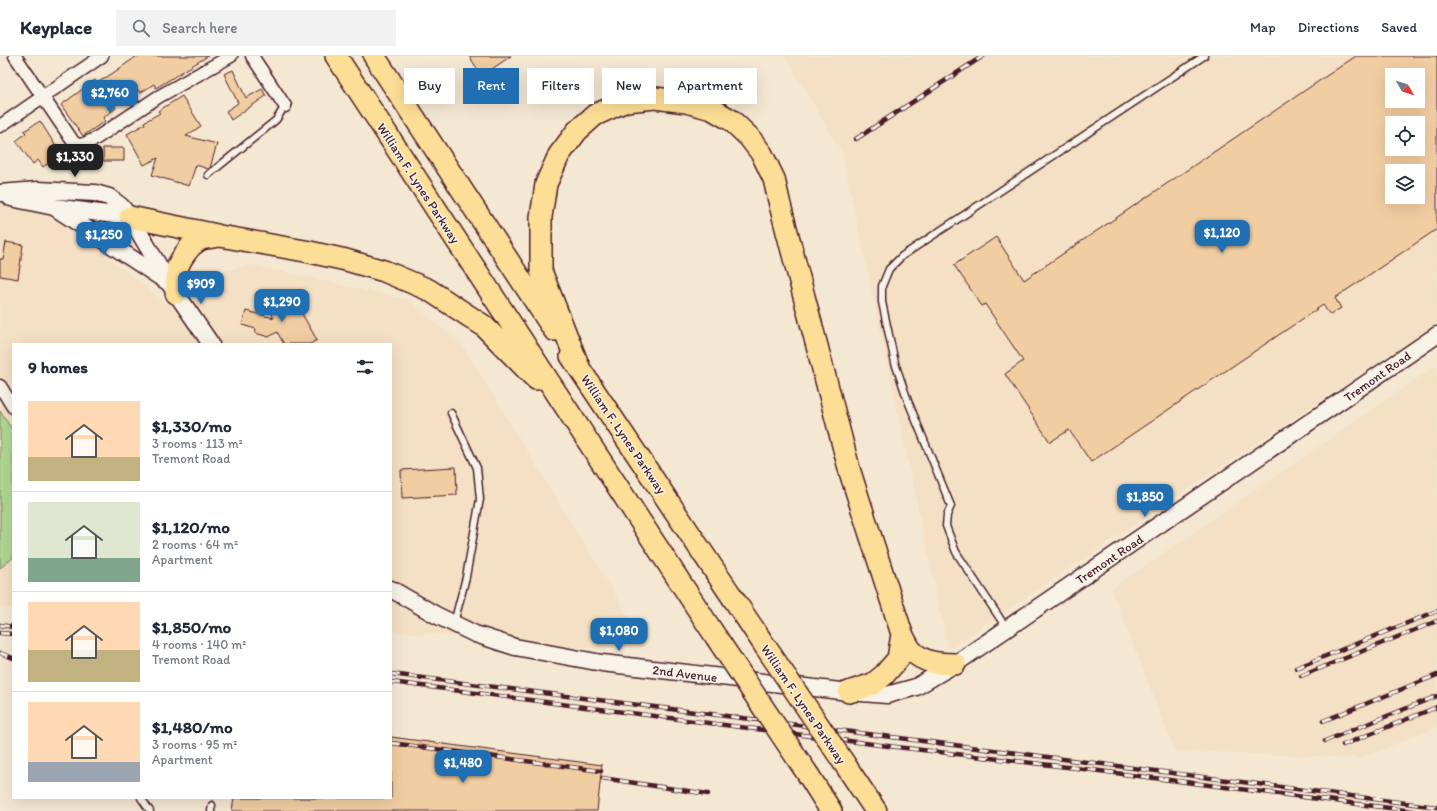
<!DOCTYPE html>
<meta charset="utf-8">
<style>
body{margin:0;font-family:Itim,sans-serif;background:#f2f2f3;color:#1f2937;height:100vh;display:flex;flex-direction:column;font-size:15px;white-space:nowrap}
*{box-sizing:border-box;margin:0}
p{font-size:13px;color:#747a83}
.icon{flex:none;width:22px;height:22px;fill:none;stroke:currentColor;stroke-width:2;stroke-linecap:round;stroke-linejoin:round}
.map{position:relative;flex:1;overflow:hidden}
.drawer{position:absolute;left:12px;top:287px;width:380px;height:456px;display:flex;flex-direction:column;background:#fff;border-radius:0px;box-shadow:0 4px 16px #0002}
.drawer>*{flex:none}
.hud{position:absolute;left:404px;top:12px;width:380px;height:36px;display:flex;gap:8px}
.needle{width:26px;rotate:129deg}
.controls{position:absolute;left:1385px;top:12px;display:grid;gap:8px}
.controls a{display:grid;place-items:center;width:40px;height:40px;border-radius:0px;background:#fff;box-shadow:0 4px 16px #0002;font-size:20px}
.price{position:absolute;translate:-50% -34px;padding:0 9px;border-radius:8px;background:#1f6fb2;color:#fff;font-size:13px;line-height:26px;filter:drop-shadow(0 1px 2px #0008)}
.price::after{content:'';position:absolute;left:50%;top:24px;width:12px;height:9px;margin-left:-6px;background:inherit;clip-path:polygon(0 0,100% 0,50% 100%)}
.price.current{background:#222;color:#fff}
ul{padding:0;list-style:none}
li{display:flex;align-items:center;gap:12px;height:100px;padding:0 16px}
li+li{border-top:1px solid #e0e1e3}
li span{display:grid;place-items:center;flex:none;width:112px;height:80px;border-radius:0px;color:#555}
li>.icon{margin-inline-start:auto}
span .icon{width:48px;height:48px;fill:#fffc;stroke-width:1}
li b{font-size:17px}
h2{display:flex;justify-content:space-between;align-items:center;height:48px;padding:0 16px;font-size:17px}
.pill{padding:0 14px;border-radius:0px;background:#fff;box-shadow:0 4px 16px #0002;font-size:14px;line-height:36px}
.pill.current{background:#1f6fb2;color:#fff}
header{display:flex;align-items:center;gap:24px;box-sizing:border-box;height:56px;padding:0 20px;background:#fff;border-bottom:1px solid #e0e1e3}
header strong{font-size:19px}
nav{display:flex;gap:22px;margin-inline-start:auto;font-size:14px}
.search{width:280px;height:36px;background:#f2f2f3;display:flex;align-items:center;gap:10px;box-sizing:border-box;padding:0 14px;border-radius:0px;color:#747a83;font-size:15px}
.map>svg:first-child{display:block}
.built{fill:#f4e0c4;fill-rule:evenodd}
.green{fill:#b0d793;stroke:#7d7b5f}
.building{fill:#f1cda2;stroke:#4a1f2b;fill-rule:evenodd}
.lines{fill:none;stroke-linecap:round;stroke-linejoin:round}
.lane-casing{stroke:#4a1f2b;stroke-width:9}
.street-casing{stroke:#4a1f2b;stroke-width:15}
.secondary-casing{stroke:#4a1f2b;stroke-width:19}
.highway-casing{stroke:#4a1f2b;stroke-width:24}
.lane{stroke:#f7f3e8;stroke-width:6}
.street{stroke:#f7f3e8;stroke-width:12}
.secondary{stroke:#f7f3e8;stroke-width:16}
.highway{stroke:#fdde96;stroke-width:21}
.rail-casing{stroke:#4a1f2b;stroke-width:4.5}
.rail{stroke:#f7f3e8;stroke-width:3;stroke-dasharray:9;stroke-linecap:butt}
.highway-bridge-casing{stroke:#4a1f2b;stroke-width:24;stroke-linecap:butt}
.highway-bridge{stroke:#fdde96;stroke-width:21}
.labels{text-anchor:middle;stroke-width:3;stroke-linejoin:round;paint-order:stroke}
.street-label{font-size:13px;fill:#4a1f2b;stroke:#f7f3e8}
</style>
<header>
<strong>Keyplace</strong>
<div class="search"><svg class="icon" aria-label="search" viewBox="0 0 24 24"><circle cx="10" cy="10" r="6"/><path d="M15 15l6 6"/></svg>Search here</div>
<nav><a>Map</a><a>Directions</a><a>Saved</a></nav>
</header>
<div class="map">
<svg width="1437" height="755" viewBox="0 0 1437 755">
<rect width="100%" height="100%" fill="#f5e8d3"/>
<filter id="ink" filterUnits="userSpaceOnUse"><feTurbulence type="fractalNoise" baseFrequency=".025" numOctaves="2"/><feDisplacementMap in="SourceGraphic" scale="8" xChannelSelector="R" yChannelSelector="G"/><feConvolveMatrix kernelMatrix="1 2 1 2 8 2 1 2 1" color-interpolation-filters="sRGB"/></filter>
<g filter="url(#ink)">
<path class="built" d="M785,0h652v267l-489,326 -106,-497zM1392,19h26v26h-26zM1392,67h26v26h-26zM1392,115h26v26h-26z
M0,148l47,9 71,52 49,40 36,-30 50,-10 156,35 54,46 183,299 -47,4 -208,-18v-287h-378v264l-13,-1z
M1437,309v362l-76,31 -186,-7 -64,-162z"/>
<path class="green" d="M0,355l13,20v127l-13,10z"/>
<path class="building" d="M137,0h71l-52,32 -2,-4 -14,9 -2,-3 -24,16 2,2 -13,10 2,3 -22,15 -22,-31 34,-25 2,3 16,-10z
M469,0h42l-19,13 2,3 -10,7z
M1356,0h81v173l-102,69 6,10 -11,7 -7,-10 -232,157 -22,-32 -19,12 -45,-68 18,-13 -38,-57 -3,2 -28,-41 42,-28 28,43zM1392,19h26v26h-26zM1392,67h26v26h-26zM1392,115h26v26h-26z
M233,14l13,28 16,-9 4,7 -35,24 -5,-9 12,-8 -14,-29z
M182,40l19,30 -15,10 31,8 -7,24 -2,1 -12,-4 -7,21 -37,-11 6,-17 -14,7 -17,-31 18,-10 -1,-2 16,-9 -2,-2z
M40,65l17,27 -2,2 4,6 -16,11 -5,-7 -5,4 -17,-23 10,-8 -2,-2z
M103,92h21v13h-21z
M6,186l17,3 -5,34 -18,-3v-17h3z
M282,239l5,7 6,-4 24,42 -7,4h-26l-7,-12 -8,5 -14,-4 1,-4 -14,-4 4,-14 28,7 -8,-14z
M456,411l1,28 -55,3 -1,-28z
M391,681l211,28 -5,46h-365l2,-13h157z"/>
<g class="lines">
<defs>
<path id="lane" d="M208,119l68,-55 9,-14
M451,357l26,55 3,31 -14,78 -12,46
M1007,573l-51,-77 -10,-26 1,-11 4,-9 -43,-105 -13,-38 -13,-61v-16l7,-17 13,-13 302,-200
M141,742l9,13
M211,755l1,-6"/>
<path id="street" d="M15,0l57,84 3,4 7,1 13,-6 63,-42 73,-41
M252,0l33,50
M0,70l102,-70
M0,330l13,21"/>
<path id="secondary" d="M0,137l38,-3 57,3 14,4 12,9 9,11 39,66 42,61
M11,142l43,9 76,10
M54,151l112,74
M391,533l45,26 39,19 40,13 87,16 247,29 38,3 29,-8 39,-23 482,-329"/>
<path id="highway" d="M336,0l380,581
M374,0l180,274
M130,161l87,18
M176,237l2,-28 6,-10 7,-9 10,-7 19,-3 85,15 41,9 38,11 45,19 55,36 52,53
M571,300l194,290
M579,311l-38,-96v-54l5,-33 13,-29 18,-24 18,-16 31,-14 29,-3 31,4 26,7 19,11 18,17 13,17 12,25 6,26 70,267 52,162c3,5 6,13 10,17 12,12 27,13 43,13
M849,636l24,-8 11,-9 14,-16 4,-25
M844,707l32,48
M809,720l22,35"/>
</defs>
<use href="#lane" class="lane-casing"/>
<use href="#street" class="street-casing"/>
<use href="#secondary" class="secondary-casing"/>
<use href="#highway" class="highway-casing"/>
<use href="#lane" class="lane"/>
<use href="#street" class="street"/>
<use href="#secondary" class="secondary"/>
<use href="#highway" class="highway"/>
<defs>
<path id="rail" d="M856,83l127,-83
M0,569l13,2
M0,577l13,1
M0,597l13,5
M1296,612l141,-57
M391,618l399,50 647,83
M1301,620l136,-55
M391,626l497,64 188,22 337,43
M1323,665l114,-46
M1325,685l112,-45
M391,687l210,28
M1343,689l94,-38
M602,722l106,16"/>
</defs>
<use href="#rail" class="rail-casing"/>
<use href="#rail" class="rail"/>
<defs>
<path id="highway-bridge" d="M716,581l93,139
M765,590l79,117"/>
</defs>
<use href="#highway-bridge" class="highway-bridge-casing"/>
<use href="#highway-bridge" class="highway-bridge"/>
</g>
</g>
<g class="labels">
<g class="street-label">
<text transform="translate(419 127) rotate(57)" y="5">William F. Lynes Parkway</text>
<text transform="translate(1377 320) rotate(-35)" y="5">Tremont Road</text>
<text transform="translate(624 378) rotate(56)" y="5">William F. Lynes Parkway</text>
<text transform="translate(1109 503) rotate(-34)" y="5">Tremont Road</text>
<text transform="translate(685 617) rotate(7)" y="5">2nd Avenue</text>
<text transform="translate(804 648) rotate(56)" y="5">William F. Lynes Parkway</text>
</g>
</g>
</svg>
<div class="controls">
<a><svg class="needle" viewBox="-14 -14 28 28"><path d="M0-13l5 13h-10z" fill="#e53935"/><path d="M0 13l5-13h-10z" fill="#747a83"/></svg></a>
<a><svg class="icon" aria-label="locate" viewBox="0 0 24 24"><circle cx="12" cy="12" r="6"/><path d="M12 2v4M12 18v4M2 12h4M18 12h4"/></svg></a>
<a><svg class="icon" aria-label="layers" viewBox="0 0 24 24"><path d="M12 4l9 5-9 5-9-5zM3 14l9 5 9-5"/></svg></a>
</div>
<b class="price" style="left:110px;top:58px">$2,760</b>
<b class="price current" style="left:75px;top:122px">$1,330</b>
<b class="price" style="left:1222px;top:198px">$1,120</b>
<b class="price" style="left:104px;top:200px">$1,250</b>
<b class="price" style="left:201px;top:249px">$909</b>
<b class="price" style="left:282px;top:267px">$1,290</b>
<b class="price" style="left:1145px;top:462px">$1,850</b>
<b class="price" style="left:619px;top:596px">$1,080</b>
<b class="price" style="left:463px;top:728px">$1,480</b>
<div class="hud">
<a class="pill">Buy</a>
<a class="pill current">Rent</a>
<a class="pill">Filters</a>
<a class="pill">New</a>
<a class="pill">Apartment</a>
</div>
<section class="drawer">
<h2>9 homes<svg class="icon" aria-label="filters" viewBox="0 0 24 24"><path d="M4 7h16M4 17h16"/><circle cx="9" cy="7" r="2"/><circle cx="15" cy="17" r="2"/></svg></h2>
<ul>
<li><span style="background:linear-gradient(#ffd9b3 70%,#c2b280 0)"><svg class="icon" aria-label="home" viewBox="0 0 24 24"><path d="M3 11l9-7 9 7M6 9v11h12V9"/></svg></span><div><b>$1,330/mo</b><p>3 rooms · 113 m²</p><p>Tremont Road</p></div></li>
<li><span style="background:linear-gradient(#dfe7d0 70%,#7fa58c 0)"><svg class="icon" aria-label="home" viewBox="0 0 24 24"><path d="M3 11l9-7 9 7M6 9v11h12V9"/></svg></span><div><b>$1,120/mo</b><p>2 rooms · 64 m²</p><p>Apartment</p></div></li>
<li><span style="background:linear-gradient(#ffd9b3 60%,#c2b280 0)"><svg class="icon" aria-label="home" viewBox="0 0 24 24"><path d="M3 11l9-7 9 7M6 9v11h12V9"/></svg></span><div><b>$1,850/mo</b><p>4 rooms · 140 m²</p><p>Tremont Road</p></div></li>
<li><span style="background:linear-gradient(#ffd9b3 75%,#9aa5b1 0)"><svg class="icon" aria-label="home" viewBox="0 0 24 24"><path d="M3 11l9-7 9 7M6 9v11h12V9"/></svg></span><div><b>$1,480/mo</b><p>3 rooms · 95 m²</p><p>Apartment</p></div></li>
</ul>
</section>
</div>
